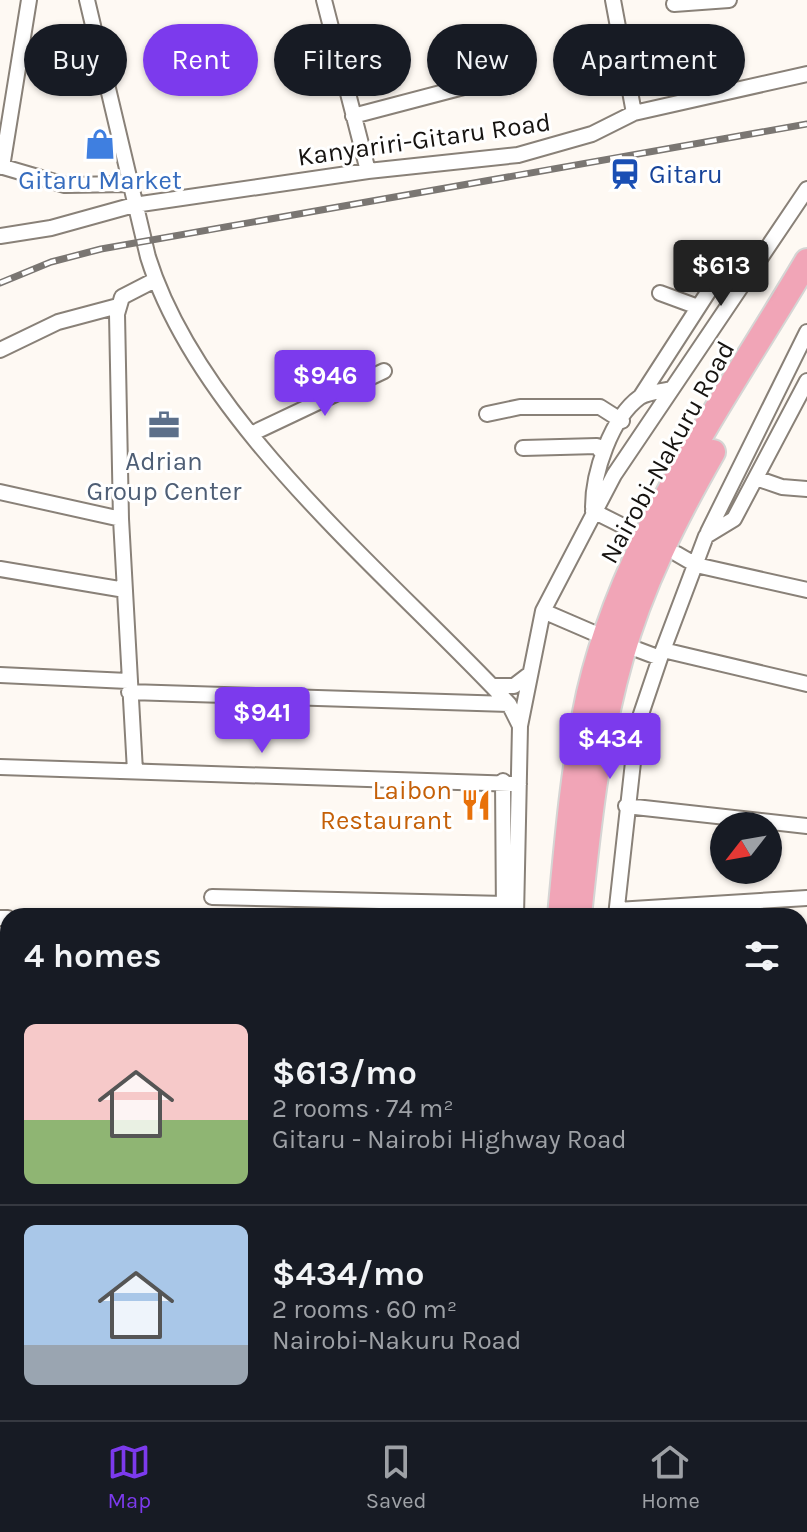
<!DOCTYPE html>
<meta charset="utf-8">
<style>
body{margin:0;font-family:Karla,sans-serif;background:#20242c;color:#f1f3f6;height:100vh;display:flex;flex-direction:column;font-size:30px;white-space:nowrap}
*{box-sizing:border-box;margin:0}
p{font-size:26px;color:#9ea1a6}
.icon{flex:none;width:44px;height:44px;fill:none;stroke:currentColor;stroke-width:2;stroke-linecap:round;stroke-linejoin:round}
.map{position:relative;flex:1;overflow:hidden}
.panel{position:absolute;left:0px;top:908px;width:808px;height:512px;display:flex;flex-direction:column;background:#171b24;border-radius:24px 24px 0 0;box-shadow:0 2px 6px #0004}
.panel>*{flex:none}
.banner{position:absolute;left:24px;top:24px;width:760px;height:72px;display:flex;gap:16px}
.needle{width:52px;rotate:239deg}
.buttons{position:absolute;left:710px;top:812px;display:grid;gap:16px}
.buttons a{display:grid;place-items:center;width:72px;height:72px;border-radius:50%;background:#171b24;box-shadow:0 2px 6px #0004;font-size:40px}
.price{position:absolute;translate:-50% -68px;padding:0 18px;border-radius:8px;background:#7c3aed;color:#fff;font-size:26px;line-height:52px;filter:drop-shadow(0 2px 4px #0008)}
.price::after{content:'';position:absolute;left:50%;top:48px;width:24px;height:18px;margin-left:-12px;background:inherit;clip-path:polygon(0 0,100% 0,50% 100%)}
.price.active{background:#222;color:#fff}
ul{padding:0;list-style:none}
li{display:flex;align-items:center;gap:24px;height:200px;padding:0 24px}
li+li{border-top:2px solid #363941}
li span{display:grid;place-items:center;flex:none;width:224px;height:160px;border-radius:12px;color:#555}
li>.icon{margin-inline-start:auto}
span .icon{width:96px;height:96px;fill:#fffc;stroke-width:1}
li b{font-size:34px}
h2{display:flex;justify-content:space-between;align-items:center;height:96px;padding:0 24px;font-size:34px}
.pill{padding:0 28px;border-radius:36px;background:#171b24;box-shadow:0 2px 6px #0004;font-size:28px;line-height:72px}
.pill.active{background:#7c3aed;color:#fff}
.dock{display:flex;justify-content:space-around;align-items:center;height:112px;border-top:2px solid #363941;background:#171b24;font-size:22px;color:#9ea1a6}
.dock a{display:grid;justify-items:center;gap:4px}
.dock .active{color:#7c3aed}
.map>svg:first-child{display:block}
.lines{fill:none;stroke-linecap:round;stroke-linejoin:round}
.street-casing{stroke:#898178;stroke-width:18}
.primary-casing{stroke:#d5d5d4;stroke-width:26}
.highway-casing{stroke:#d5d5d4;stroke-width:28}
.street{stroke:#fff;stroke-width:14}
.primary{stroke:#f7c9d4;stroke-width:22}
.highway{stroke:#f1a5b7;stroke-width:24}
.rail-casing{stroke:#7a7672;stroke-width:7}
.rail{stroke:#fff;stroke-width:4;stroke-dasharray:12;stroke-linecap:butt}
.labels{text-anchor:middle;stroke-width:6;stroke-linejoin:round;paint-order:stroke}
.street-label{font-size:26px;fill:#161310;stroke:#fff}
.transit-label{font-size:26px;fill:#164399;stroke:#fff;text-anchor:start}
.shop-label{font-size:26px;fill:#366cbe;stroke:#fff}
.service-label{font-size:26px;fill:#4e5e75;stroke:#fff}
.food-label{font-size:26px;fill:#c56008;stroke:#fff;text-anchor:end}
</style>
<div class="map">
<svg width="807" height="1420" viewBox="0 0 807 1420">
<rect width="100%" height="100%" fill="#fef9f3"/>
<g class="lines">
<defs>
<path id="street" d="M87,0l61,257c52,167 243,320 361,447l11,22
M324,0l44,171
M613,0l21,113
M674,4l55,-4
M353,116l164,-43
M0,166l65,19 64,-1
M2,167l27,-167
M0,236l51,-8 83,-23 234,-34 150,-16 74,-21 42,-21 173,-39
M660,293l38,14
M0,350l58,-28 60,-16
M641,396l84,-130 -3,-9 -29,-2
M487,414l33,-7h80l22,14
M251,434l133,-63
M523,448l74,-2 5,7
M756,478l26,9 25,2
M0,492l121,27
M593,507c0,-34 18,-89 47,-110 8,-5 23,-6 32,-8
M593,511l32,16
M708,532l99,-200
M677,554l19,11 111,25
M0,569l125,21
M543,611l51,22
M636,649l24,9 46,-122 28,-17 73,-138
M663,650l144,34
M0,675l128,6
M492,686h22l13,-10
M129,692l380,12
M0,767l519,17
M135,771l-14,-252 -4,-205 5,-17 33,-17
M503,781l1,135
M626,806l181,20
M212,897l293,7
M617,910l190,-12
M516,916l4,-190 23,-115 71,-136 193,-286
M616,916l21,-190 23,-68
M0,918h8
M800,948l7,-2
M800,1082l7,4
M800,1170l7,3
M800,1198l7,5
M57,1412l19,8
M105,1420l5,-8
M223,1420l9,-8"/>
<path id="primary" d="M0,1397l8,5
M23,1412l14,8"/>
<path id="highway" d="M560,916c7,-75 13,-149 29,-223 36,-157 137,-295 218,-432
M579,916c9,-87 18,-174 42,-258 20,-72 55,-141 92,-206
M800,1287l7,3
M800,1307l7,3
M293,1412l1,8
M501,1412l1,8
M251,1420l6,-8
M544,1420l3,-8"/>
</defs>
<use href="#street" class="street-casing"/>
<use href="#primary" class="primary-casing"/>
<use href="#highway" class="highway-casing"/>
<use href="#street" class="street"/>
<use href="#primary" class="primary"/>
<use href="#highway" class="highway"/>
<defs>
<path id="rail" d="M0,283l51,-21 50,-13 706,-125
M0,1086l8,4
M800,1137l7,4"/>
</defs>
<use href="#rail" class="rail-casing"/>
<use href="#rail" class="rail"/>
</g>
<defs>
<symbol id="shop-bare" viewBox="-9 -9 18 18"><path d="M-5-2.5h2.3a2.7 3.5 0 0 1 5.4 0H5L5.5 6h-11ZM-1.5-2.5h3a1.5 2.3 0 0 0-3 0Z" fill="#3f7fe0" stroke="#fff" stroke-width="2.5" paint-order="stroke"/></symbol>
<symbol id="station-bare" viewBox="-9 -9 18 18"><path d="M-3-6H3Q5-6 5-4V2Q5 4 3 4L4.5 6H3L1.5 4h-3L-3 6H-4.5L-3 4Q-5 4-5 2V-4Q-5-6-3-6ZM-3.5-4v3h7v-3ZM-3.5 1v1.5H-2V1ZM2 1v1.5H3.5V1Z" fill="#1a4fb4" stroke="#fff" stroke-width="2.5" paint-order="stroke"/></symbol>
<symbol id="office-bare" viewBox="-9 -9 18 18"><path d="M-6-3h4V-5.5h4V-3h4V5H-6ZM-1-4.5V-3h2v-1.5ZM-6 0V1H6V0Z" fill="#5c6f8a" stroke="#fff" stroke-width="2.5" paint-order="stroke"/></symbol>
<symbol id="restaurant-bare" viewBox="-9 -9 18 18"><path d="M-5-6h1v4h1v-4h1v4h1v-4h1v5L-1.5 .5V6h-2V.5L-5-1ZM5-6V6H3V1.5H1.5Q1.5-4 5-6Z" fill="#e8710a" stroke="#fff" stroke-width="2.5" paint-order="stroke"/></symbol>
</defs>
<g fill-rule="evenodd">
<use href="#shop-bare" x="78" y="122" width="44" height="44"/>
<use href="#station-bare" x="603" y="152" width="44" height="44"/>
<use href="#office-bare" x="142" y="403" width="44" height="44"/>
<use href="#restaurant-bare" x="454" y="783" width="44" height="44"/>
</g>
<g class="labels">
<g class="street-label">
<text transform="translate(424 139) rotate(-8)" y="9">Kanyariri-Gitaru Road</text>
<text transform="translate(667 452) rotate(-61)" y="9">Nairobi-Nakuru Road</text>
</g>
<g class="transit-label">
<text x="649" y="183">Gitaru</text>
</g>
<g class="shop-label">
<text x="100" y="189">Gitaru Market</text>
</g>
<g class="service-label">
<text x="164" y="470">Adrian<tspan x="164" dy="30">Group Center</tspan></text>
</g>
<g class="food-label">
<text x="452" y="799">Laibon<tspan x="452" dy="30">Restaurant</tspan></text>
</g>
</g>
</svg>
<div class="buttons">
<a><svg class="needle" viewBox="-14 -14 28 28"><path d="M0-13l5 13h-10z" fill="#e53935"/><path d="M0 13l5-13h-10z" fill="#9ea1a6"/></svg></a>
</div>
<b class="price active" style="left:721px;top:308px">$613</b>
<b class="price" style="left:325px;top:418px">$946</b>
<b class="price" style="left:262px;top:755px">$941</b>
<b class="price" style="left:610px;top:781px">$434</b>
<div class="banner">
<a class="pill">Buy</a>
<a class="pill active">Rent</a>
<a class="pill">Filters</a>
<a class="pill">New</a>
<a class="pill">Apartment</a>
</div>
<section class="panel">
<h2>4 homes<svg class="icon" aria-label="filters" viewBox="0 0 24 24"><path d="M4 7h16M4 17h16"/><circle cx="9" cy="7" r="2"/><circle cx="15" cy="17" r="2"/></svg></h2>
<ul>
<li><span style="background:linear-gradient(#f6c9c9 60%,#8fb573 0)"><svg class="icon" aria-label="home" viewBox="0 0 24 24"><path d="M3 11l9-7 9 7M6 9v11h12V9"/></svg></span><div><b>$613/mo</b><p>2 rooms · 74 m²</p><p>Gitaru - Nairobi Highway Road</p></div></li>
<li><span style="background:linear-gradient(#a9c7e8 75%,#9aa5b1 0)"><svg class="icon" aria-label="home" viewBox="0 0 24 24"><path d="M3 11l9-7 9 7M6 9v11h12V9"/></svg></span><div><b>$434/mo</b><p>2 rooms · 60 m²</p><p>Nairobi-Nakuru Road</p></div></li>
</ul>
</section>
</div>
<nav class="dock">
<a class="active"><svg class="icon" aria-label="map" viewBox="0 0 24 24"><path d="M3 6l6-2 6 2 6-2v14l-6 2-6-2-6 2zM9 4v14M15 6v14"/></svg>Map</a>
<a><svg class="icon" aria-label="saved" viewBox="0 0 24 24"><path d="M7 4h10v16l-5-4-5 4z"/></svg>Saved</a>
<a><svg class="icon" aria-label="home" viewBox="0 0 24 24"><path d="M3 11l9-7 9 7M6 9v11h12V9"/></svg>Home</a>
</nav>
